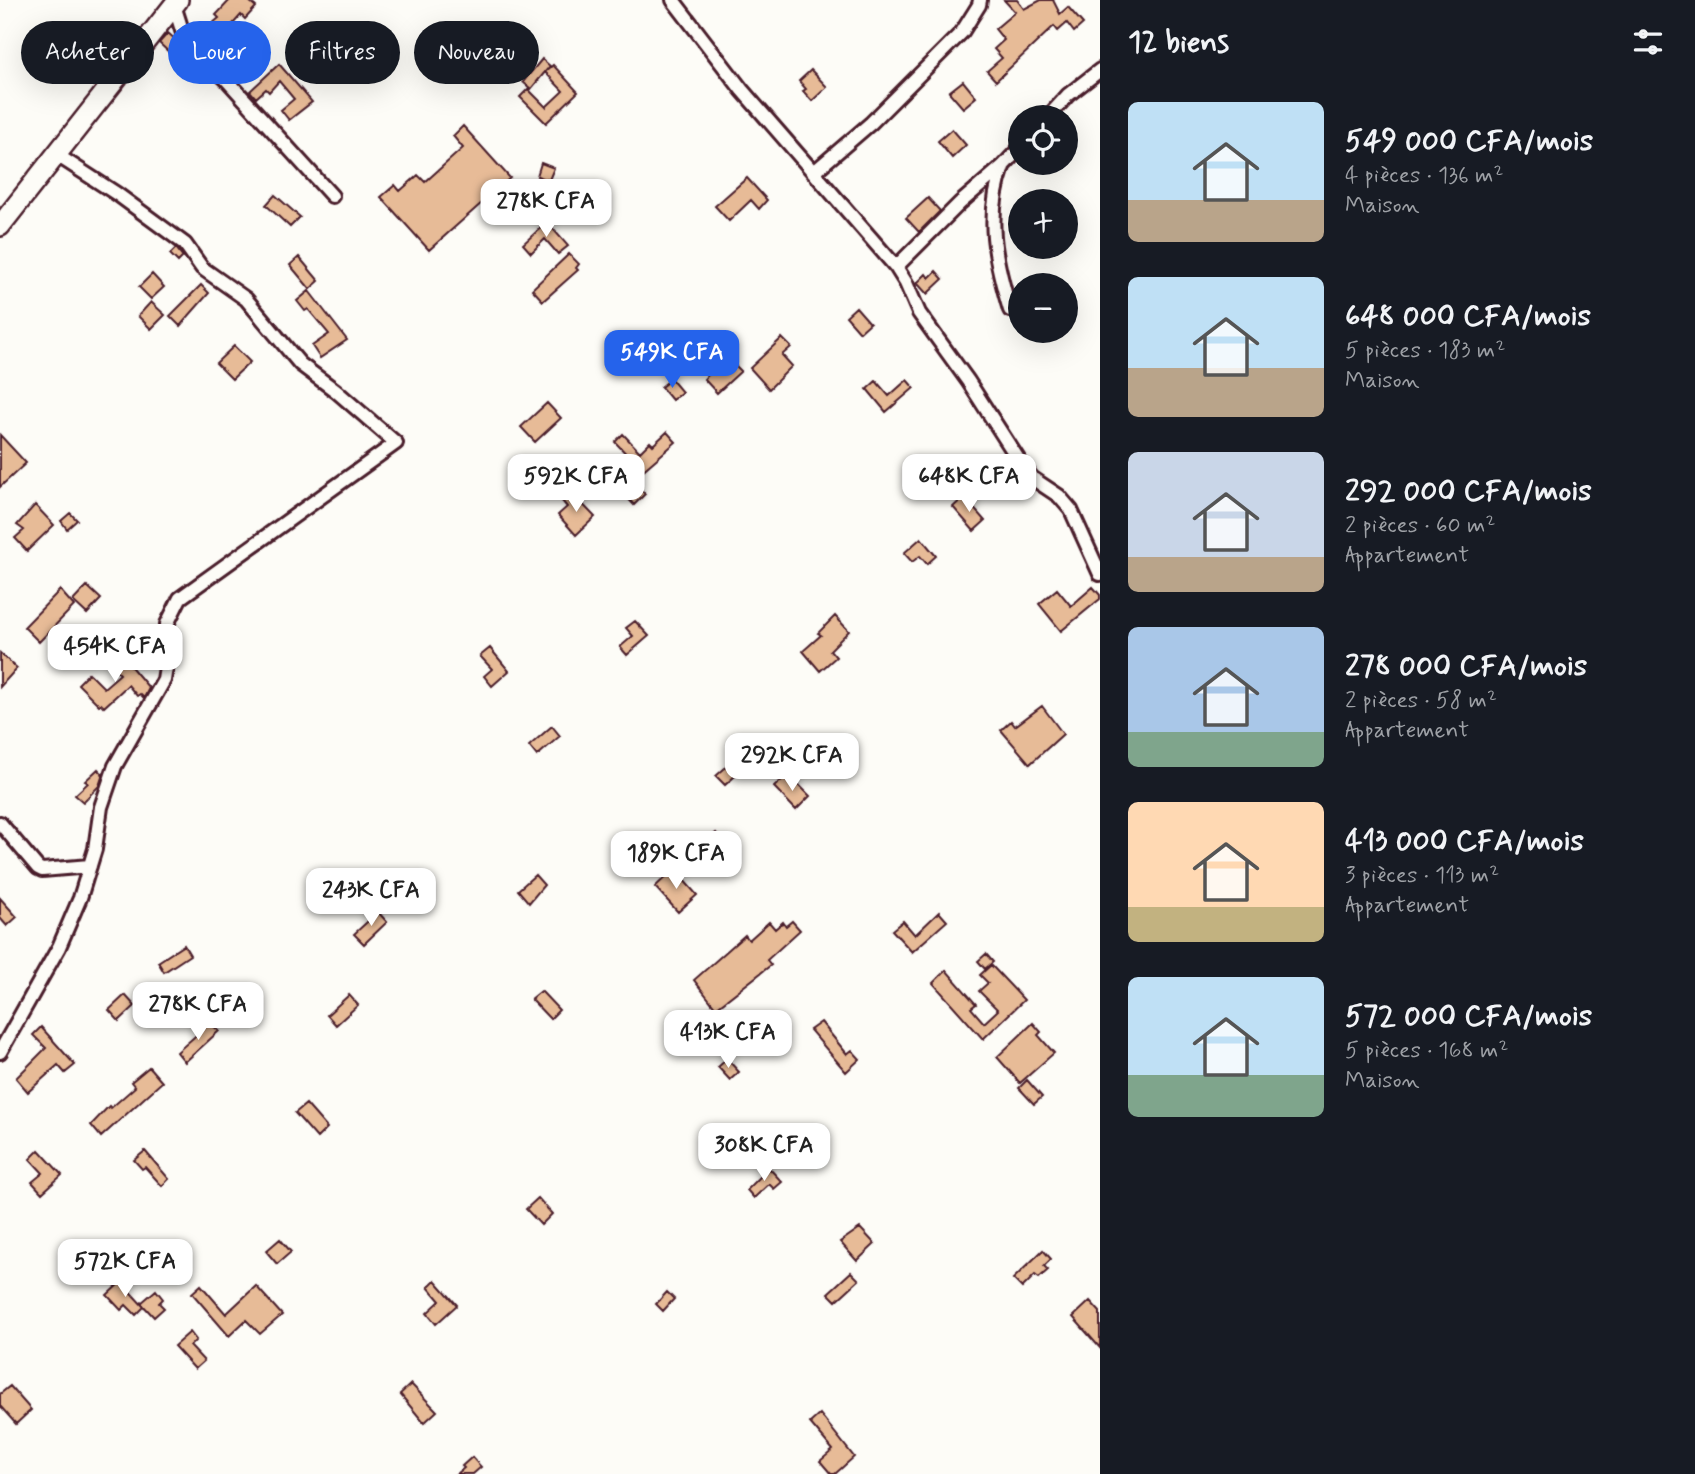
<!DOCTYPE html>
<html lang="fr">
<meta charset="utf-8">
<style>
body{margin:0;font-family:Mynerve,sans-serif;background:#242831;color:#f1f3f6;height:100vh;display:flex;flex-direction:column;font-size:26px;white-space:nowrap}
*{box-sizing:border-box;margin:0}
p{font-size:23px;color:#9ea1a6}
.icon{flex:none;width:38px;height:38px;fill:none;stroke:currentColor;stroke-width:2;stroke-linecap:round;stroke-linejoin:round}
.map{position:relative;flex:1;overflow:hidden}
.side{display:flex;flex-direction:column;background:#171b24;width:595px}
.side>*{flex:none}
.guide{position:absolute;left:21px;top:21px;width:665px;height:63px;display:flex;gap:14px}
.tools{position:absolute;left:1008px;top:105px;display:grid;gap:14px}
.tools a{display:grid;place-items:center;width:70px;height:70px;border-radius:50%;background:#171b24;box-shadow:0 7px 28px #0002;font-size:35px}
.price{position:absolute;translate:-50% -60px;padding:0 16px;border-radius:14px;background:#fff;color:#222;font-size:23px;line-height:46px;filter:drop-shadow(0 2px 4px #0008)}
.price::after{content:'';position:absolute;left:50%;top:42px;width:21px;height:16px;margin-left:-10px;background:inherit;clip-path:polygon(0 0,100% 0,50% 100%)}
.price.current{background:#2563eb;color:#fff}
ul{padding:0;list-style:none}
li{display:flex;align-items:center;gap:21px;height:175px;padding:0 28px}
li span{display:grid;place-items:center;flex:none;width:196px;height:140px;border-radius:10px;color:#555}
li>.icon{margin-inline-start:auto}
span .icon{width:84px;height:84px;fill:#fffc;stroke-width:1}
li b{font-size:30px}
h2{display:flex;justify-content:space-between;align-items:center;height:84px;padding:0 28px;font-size:30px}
.pill{padding:0 24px;border-radius:32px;background:#171b24;box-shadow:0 7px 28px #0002;font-size:24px;line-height:63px}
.pill.current{background:#2563eb;color:#fff}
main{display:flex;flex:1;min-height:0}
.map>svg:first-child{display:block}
.building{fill:#e7bb97;stroke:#4a1f2b;stroke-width:2}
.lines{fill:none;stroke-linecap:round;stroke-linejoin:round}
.minor-casing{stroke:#4a1f2b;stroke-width:18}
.primary-casing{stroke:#4a1f2b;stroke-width:24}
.minor{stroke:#fdfcf7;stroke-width:12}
.primary{stroke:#fdfcf7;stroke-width:19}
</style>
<main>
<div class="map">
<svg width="1100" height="1474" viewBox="0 0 1100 1474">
<rect width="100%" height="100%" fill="#fdfcf7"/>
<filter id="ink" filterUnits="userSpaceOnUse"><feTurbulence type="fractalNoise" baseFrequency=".0143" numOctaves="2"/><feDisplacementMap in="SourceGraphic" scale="14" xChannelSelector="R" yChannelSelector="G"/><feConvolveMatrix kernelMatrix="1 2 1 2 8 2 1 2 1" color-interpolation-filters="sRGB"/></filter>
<g filter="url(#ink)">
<path class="building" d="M230,0h18l8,7 -11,12 -4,-4 -24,27 -12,-12 14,-12 -3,-3z
M1004,0h13l7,9 17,-9h12l7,14 8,-7 15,17 -9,8 -7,-9 -9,8 -4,-5 -58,55 -9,-10 15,-13 -8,-9 10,-9 -9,-11 20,-17z
M168,33l8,7 3,7 -7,8 -13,-12z
M542,59l8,7 -19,23 -8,-7z
M279,64l33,38 -23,18 -8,-10 13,-11 -15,-18 -10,11 -3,-3 -10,9 -6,-7z
M553,65l25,27 -32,31 -26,-26 8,-8 18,18 17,-16 -18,-19z
M811,70l16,17 -15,14 -9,-10 3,-2 -7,-8z
M963,81l13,16 -13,11 -14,-16z
M463,126l47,52 -81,72 -48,-53 14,-12 5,6 18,-16 7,7 38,-34 -10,-12z
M952,129l14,16 -14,13 -14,-17z
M541,163l13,5 -5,12 -12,-4z
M747,178l20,22 -8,9 -8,-9 -22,21 -14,-15z
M275,195l25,22 -10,10 -24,-22z
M928,198l12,13 -21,21 -13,-14z
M547,222l21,24 -10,8 -13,-15 -14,14 -8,-9z
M176,248l7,9 -5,5 -8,-8z
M569,254l10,10 -3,4 2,2 -35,31 -11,-12z
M299,257l20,24 -9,8 -20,-24z
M936,271l7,8 -16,15 -10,-11 9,-9 3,4z
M152,274l12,13 -13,12 -12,-12z
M201,285l8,8 -29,33 -10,-10z
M309,291l38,49 -27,18 -8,-12 17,-12 -21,-25 -3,2 -8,-10z
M151,302l14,13 -14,14 -13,-13z
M856,307l14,16 -10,9 -14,-16z
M782,338l9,9 -9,8 10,11 -23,23 -19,-21z
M234,346l16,16 -18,17 -16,-16z
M731,361l10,10 -24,22 -13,-14 8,-8 3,3z
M671,379l11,13 -10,8 -11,-13z
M907,380l7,8 -28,24 -19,-23 9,-8 13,15z
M547,403l14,15 -26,24 -14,-15z
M667,432l9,10 -43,37 -8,-9 9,-8 -19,-20 8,-8 17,18 10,-10 3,3z
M0,435l26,28 -26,24z
M634,482l11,12 -11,11 -11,-12z
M571,492l24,25 -19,18 -18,-20 9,-8 -5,-6z
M964,497l21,24 -11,10 -21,-24z
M35,505l19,20 -27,26 -12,-13 9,-8 -7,-5z
M70,513l7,7 -10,9 -6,-8z
M921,538l15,18 -9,8 -7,-8 -8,6 -8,-9z
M87,586l14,13 -14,15 -14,-13z
M1093,587l7,8v4l-39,32 -22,-27 18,-15 14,17z
M60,590l14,16 -35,36 -15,-15z
M835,616l14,15 -19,19 6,7 -16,14 -17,-20 18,-16 -3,-2z
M635,621l14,15 -22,19 -7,-8 13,-11 -7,-8z
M127,627l7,7 -8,8 5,4 -8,8 -12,-10z
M490,648l19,23 -17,15 -8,-10 8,-7 -12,-13z
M0,653l17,15 -17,19z
M122,656l27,32 -5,10 -4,-4 -3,2 -9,-11 -24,22 -3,-3 -2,1 -21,-21 11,-11 15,15 16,-14 -8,-8z
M1042,706l21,28 -33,30 -29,-34 10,-9 4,5z
M552,726l8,10 -23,20 -8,-10z
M744,751l11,12 -7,7 -4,-2 -19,17 -9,-9z
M98,769l5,5 -4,12 -16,16 -8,-7 13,-12 -3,-2z
M784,778l9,9 4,-4 13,13 -14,14 -22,-23z
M716,833l20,23 -15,14 -12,-14 6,-6 -8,-9z
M674,869l23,26 -19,17 -23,-25z
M535,875l9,10 -15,18 -11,-13z
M0,898l17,19 -10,9 -7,-8z
M378,912l9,10 -23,22 -10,-10z
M939,912l8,9 -35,31 -20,-22 11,-9 12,14z
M792,921l8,9 -33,30 4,5 -55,43 -22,-28 51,-45 4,5 20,-18 6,7 8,-7 3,4z
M184,945l6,10 -26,17 -6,-10z
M986,954l7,8 -8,7 -7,-8z
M991,965l33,35 -41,39 -50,-56 13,-13 30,34 -5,4 13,15 14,-13 -19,-19 9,-8 -8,-8z
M541,991l18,19 -9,9 -19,-20z
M125,995l10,11 -16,15 -10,-11z
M349,995l9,10 -22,20 -9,-10z
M821,1022l26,32 5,-4 8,9 -14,13 -36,-42z
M210,1023l9,8 -34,31 -8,-10z
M1033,1023l8,9 -3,3 16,18 -34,30 -23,-26z
M41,1027l34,38 -10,8 -7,-8 -30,27 -12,-14 30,-30 -13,-13z
M727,1059l12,13 -9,8 -12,-13z
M149,1067l13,15 -61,55 -10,-12 18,-19 2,2 24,-21 -4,-5z
M1027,1080l15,17 -8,7 -15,-16z
M306,1104l21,24 -10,10 -22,-25z
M39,1150l23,25 -20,18 -10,-11 11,-9 -13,-14z
M145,1151l24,28 -7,7 -17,-19 -3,2 -8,-9z
M769,1168l13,14 -8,7 -5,-5 -15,14 -7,-8z
M538,1198l14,16 -11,11 -15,-16z
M860,1228l15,16 -18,17 -17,-19z
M280,1239l11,13 -14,12 -11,-13z
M1043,1250l8,9 -7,7 4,4 -9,8 -4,-3 -13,13 -9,-9z
M851,1272l8,8 -23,21 -8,-8z
M435,1280l22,25 -21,19 -9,-11 13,-12 -12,-14z
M121,1282l23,25 -8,8 -10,-10 -5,5 -14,-15z
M201,1285l25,29 30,-28 26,29 -22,19 -14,-14 -17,16 -37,-43z
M156,1290l7,9 -4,4 5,5 -10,9 -13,-14z
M667,1292l7,7 -11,12 -7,-7z
M1090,1301l10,11v36l-27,-31z
M190,1332l6,8 -6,6 14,15 -9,8 -21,-23z
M411,1384l26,27 -13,12 -24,-29z
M10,1386l21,24 -15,14 -16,-18v-12z
M820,1414l34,43 -19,17h-4l-11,-13 13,-11 -23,-27z
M472,1457l9,10 -8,7h-16l7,-6 -2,-2z"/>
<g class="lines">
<defs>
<path id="minor" d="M673,0l69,90 154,177 10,16 13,30 49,68 54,84 10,13 27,18 12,14 29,64
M174,5l12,38 40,36 106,117
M1048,117l20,-22 32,-25
M1003,167c-18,50 -8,93 7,143
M814,172l57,-49 91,-91 17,-27 1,-5
M896,267l64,-64 43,-37 17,-18
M0,823l38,45 4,2 48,-4
M0,1052l59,-105 21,-49 15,-49 6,-42 14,-41 49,-86 4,-25 -1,-31 13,-26 216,-155 -60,-52 -36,-27 -54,-65 -44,-31 -17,-24 -68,-50 -60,-39"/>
<path id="primary" d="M0,226l178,-226"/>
</defs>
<use href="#minor" class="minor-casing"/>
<use href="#primary" class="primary-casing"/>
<use href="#minor" class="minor"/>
<use href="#primary" class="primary"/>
</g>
</g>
</svg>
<div class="tools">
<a><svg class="icon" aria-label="locate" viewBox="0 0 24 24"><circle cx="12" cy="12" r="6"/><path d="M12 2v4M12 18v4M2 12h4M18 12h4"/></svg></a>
<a>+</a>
<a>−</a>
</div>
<b class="price" style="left:546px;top:239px">278K CFA</b>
<b class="price current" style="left:672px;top:390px">549K CFA</b>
<b class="price" style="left:576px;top:514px">592K CFA</b>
<b class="price" style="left:969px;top:514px">648K CFA</b>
<b class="price" style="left:115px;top:684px">454K CFA</b>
<b class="price" style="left:792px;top:793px">292K CFA</b>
<b class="price" style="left:676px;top:891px">189K CFA</b>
<b class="price" style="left:371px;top:928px">243K CFA</b>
<b class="price" style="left:198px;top:1042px">278K CFA</b>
<b class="price" style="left:728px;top:1070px">413K CFA</b>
<b class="price" style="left:764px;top:1183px">308K CFA</b>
<b class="price" style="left:125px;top:1299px">572K CFA</b>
<div class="guide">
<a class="pill">Acheter</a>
<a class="pill current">Louer</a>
<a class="pill">Filtres</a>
<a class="pill">Nouveau</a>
</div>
</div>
<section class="side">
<h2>12 biens<svg class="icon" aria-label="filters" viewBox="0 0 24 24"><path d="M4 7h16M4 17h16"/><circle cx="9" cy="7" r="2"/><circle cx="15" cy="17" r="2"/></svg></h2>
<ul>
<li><span style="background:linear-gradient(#bfe0f5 70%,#b9a48a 0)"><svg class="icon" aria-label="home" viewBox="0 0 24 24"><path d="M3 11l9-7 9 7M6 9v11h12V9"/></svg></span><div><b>549 000 CFA/mois</b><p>4 pièces · 136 m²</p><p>Maison</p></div></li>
<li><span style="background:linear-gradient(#bfe0f5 65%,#b9a48a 0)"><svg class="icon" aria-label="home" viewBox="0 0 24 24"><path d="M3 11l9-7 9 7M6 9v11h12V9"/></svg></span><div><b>648 000 CFA/mois</b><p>5 pièces · 183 m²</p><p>Maison</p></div></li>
<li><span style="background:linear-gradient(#c9d6e8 75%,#b9a48a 0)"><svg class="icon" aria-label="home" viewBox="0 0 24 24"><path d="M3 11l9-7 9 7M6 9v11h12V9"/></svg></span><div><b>292 000 CFA/mois</b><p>2 pièces · 60 m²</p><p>Appartement</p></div></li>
<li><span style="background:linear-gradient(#a9c7e8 75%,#7fa58c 0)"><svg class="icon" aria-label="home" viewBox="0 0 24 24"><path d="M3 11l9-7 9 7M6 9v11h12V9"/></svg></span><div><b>278 000 CFA/mois</b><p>2 pièces · 58 m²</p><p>Appartement</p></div></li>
<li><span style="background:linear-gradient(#ffd9b3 75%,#c2b280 0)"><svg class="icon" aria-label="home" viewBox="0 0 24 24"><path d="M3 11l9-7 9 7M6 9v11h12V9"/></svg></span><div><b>413 000 CFA/mois</b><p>3 pièces · 113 m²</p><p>Appartement</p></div></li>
<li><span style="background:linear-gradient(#bfe0f5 70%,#7fa58c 0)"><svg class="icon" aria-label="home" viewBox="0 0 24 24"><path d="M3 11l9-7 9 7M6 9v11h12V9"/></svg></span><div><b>572 000 CFA/mois</b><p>5 pièces · 168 m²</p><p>Maison</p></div></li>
</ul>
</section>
</main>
